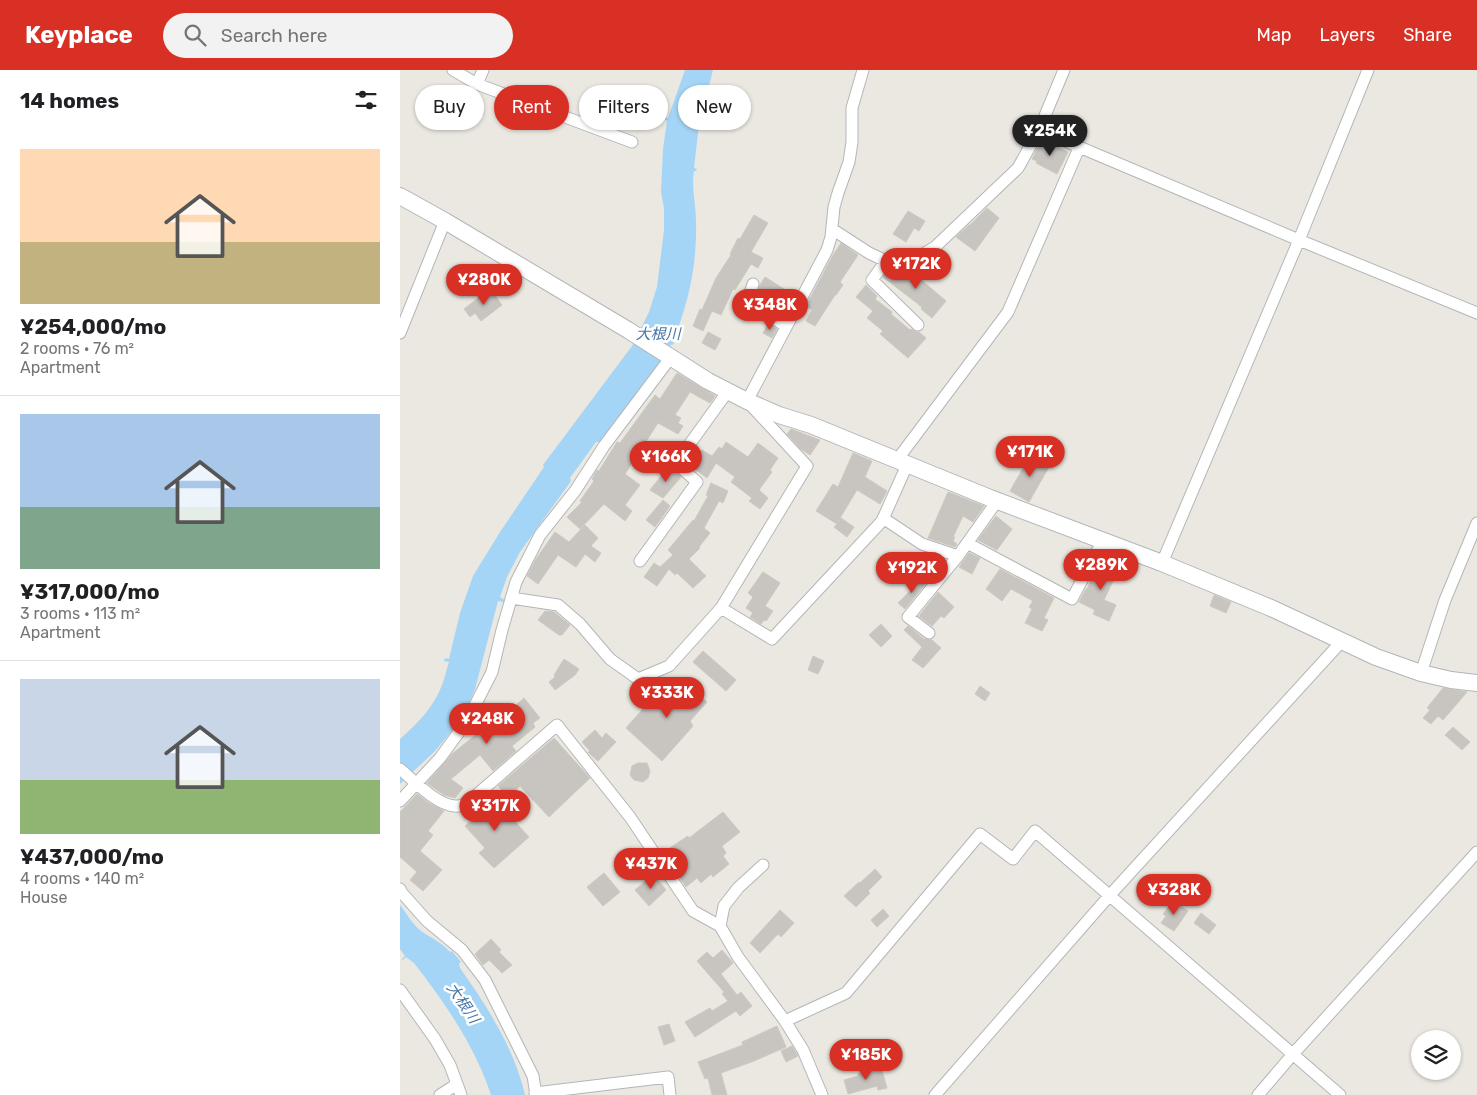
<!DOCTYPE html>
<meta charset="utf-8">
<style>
body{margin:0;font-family:Rubik,"Noto Sans JP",sans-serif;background:#f2f2f2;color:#202124;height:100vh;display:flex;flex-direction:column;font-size:19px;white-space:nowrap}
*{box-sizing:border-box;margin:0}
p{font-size:16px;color:#757577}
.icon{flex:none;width:28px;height:28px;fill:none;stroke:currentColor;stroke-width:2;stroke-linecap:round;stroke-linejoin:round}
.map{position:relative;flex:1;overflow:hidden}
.panel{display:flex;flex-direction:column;background:#fff;width:400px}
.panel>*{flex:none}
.banner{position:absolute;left:15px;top:15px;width:475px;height:45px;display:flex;gap:10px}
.fabs{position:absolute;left:1011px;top:960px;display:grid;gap:10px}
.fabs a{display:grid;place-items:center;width:50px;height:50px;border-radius:50%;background:#fff;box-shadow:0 1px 4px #0004;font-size:25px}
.price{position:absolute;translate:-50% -42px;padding:0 11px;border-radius:18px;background:#d93025;color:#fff;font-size:16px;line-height:32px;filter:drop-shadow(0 1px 2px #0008)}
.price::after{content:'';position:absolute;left:50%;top:30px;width:15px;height:11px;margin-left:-8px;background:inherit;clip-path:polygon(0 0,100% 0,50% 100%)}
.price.selected{background:#222;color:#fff}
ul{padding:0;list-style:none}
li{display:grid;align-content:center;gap:10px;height:265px;padding:0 20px}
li+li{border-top:1px solid #e0e0e0}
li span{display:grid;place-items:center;height:155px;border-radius:0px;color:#555}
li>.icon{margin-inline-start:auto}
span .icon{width:90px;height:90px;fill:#fffc;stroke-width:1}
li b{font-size:21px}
h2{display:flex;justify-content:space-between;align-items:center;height:60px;padding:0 20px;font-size:21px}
.tag{padding:0 18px;border-radius:22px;background:#fff;box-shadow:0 1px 4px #0004;font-size:18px;line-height:45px}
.tag.selected{background:#d93025;color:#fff}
header{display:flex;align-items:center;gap:30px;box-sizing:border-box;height:70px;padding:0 25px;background:#d93025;color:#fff}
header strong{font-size:24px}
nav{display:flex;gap:28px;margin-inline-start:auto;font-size:18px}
.search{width:350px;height:45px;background:#f2f2f2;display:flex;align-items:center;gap:12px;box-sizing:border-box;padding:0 18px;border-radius:28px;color:#757577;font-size:19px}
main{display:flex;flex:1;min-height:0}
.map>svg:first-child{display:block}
.water{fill:#a4d5f6}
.building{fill:#c8c4c0;stroke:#cec9bf}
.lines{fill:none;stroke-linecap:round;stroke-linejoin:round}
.street-casing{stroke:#b3b6ba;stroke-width:13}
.secondary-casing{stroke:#b2b5ba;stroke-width:18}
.street{stroke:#fff;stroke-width:11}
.secondary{stroke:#fff;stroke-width:16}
.labels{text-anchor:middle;stroke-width:5;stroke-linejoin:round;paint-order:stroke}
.water-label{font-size:15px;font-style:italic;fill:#4477a6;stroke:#fff}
</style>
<header>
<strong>Keyplace</strong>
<div class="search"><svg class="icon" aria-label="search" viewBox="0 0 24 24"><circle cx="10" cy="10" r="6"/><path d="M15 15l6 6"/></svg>Search here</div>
<nav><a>Map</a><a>Layers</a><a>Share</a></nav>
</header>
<main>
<section class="panel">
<h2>14 homes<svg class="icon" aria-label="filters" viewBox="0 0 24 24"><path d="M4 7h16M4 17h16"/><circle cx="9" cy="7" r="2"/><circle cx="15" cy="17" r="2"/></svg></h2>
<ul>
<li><span style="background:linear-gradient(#ffd9b3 60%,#c2b280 0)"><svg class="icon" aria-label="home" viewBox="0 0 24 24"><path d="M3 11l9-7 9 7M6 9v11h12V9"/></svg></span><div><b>¥254,000/mo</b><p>2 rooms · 76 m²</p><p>Apartment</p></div></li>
<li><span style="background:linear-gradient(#a9c7e8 60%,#7fa58c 0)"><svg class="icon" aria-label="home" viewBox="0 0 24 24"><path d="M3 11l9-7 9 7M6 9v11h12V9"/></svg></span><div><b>¥317,000/mo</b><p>3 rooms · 113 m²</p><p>Apartment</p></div></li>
<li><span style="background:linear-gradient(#c9d6e8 65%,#8fb573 0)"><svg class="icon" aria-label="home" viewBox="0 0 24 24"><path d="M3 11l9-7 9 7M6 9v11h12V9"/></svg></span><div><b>¥437,000/mo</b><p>4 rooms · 140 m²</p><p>House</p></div></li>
</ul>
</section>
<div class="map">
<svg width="1077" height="1025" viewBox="0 0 1077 1025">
<rect width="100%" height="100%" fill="#eae8e0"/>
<path class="water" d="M285,0h28l-14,55 -5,43 3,1 -1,2h-2c-3,17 2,33 2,50 1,44 -7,80 -23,121l1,2 -3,1 -16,24 -56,73h-3l-26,36 1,3 -51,71 -13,25 -7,20 5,3 -1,2 -6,-1 -23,88 -9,21 -7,12 -24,29 -35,33v-45c17,-15 34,-32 42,-54 3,-7 4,-15 7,-23l-5,-1 1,-3 4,1 11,-46 13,-37 27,-44 44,-65 -1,-2 89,-119 17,-34 8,-25 7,-57v-22l-3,-16 2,-43 4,-28 -3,-2 1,-2 3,1z
M0,835c7,9 14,22 24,28 8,5 19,11 26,19l2,-1 9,11 -2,2 1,4c27,38 55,82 65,127h-34c-16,-49 -46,-92 -77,-132l-8,-6 -3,3 -1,-1 3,-3 -5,-7z"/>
<path class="building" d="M642,70l26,12 -11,22 -21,-11 1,-2 -5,-2z
M587,138l12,10 -24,33 -19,-14 13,-12h1z
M508,141l17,10 -6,10 -5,-3 -8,14 -13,-8z
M354,145l14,8 -17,29 12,6 -5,10 -7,-4 -16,26 -2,-1 -12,26 -9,-4 -9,20 -10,-5 7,-17 2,1 14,-32 15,-23 -1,-1 8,-16 2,1z
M441,173l17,12 -18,27 3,3 -7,10h-1l-20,31 -9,-5 6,-11 -6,-4 27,-51z
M490,198h19l6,4 -2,1 33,28 -14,17 -11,-9 1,-2 -39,-30z
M365,207l22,14 -13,18 -11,-8 3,-4 -8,-5 2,-7z
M466,215l11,11 -2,3 17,13 -1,2 19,16 1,-1 5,3h3l7,6 -18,20 -28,-24 3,-3 -16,-13 6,-7 -17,-14z
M90,219l12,16 -21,16 -6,-8 -5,4 -6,-8z
M368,254l9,5 -5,9 -9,-5z
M308,262l13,7 -6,11 -13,-7z
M277,303l38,23 -5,7 -20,-11 -15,23 6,3 -3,5 5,3 -5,8 -20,-11 -33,51 15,11 -15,20 7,6 -7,10 -21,-17 -24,25 -13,-12 15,-15 -2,-1 14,-20 -2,-2 5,-9 2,1 18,-29 3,1 35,-48 5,4z
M391,359l29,11 -10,15 -9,-6 -14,-15z
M326,372l22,15 10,-14 20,15 -8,12 2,2 -13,18 9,8 -8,11 -11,-8 3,-3 -21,-16 4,-5 -19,-14 -9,15 -19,-14 8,-13 4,3 2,-4 10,6 7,-9 3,2z
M453,383l19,8 -7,16 22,14 -7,13 -23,-14 -20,33 4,-5 13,9 -7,10 -13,-10 3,-3 -21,-13 17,-27 5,3z
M631,384l19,11 -21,37 -19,-11z
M269,396l12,11 -18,21 -13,-8z
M311,413l17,8 -5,12 -4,-2 -15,27 6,5 -11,14 1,1 -11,11 17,17 -13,12 -16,-15 -2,2 -6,-6 -12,17 -13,-9 10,-14 6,4 13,-12 -5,-5 25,-30 1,1 14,-25 -2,-1z
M548,422l36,14 -11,16 -10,-6 -10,21h2l-2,4 4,3 -2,3 -27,-9z
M263,430l7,6 -15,21 -9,-7z
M596,446l16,13 -15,21 -19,-10z
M185,455l13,13 -7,8 10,7 -6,9 -10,-8 -9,13 -18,-12 -20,29 -11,-8 9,-17 19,-27 14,10z
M569,483l11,5 -8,16 -13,-7z
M705,489l15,7 -16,34 12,5 -7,16 -16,-7 2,-4 -16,-8 7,-13h1l8,-17 4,1z
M600,499l54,29 -10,20 4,2 -6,11 -17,-8 7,-14 -3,-2 4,-6 -22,-12 -9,12 -16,-12z
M363,502l17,11 -15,23 8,5 -7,10 -2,-1 -3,4 -11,-7 3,-4 -7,-5 7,-11 -5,-4z
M523,508l4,4 -22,27 -7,-6z
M538,522l16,15 -10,11 -3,-2 -9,10 -13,-10z
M814,525l17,7 -5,11 -16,-7z
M145,541l9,1 16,13 -8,10h-3l-21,-15z
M481,554l11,12 -11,11 -12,-12z
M508,556l16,13 8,1 9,8 -18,20 -11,-8 10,-13 -18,-17z
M303,581l33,29 -10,11 -33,-29z
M413,586l11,5 -6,13 -10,-4z
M164,589l15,10 -4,6 -20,15 -6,-8 6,-5 -1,-2z
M280,608l27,24 -17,19 3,5 -31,35 -36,-33 32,-36 6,5z
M580,616l10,7 -5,8 -10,-7z
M1043,618l24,4 -24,28 -5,-4 -7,8 -8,-6 7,-8 -3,-2z
M124,628l16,20 -7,5 2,4 -23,19 4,5 -23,20 -13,-16 -29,24 12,9 -8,10 -11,-3 -17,-12 25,-29 26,-21 -1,-2 7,-5 -4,-5 19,-15 5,5 9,-8 2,3z
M1053,657l17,15 -8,8 -17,-15z
M195,660l7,8 4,-5 10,9 -18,19 -8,-7 -2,-2 2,-1 -8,-9z
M154,668l36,40 -41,39 -29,-31 -12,11 -10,-11z
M238,693h9l3,8 -2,7 -5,4 -9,-2 -4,-5 2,-9z
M17,724l12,9 15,8 -16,20 5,4 -13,16 22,19 -19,21 -13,-11 7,-8 -17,-15v-45z
M95,730l34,37 -35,31 -15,-15 6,-5 -20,-22 9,-8 -7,-7 13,-9 6,7z
M323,742l17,20 -18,14 4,7 -3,3 6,8 -16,13 -2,-3 -10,9 -4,-5 -11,9 -10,-15 3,-2 -14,-19 23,-15 1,2z
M475,799l7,8 -14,14 2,2 -14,14 -12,-11 15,-14 1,1z
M204,803l16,19 -17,14 -16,-19z
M253,804l13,16 -17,16 -14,-16z
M776,833l12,8 -14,20 -13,-8 5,-7 -3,-2 7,-9 3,2z
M483,839l6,7 -12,11 -6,-7z
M380,840l14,13 -13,14 -3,-3 -18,19 -10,-10z
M801,843l15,12 -7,9 -15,-11z
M91,869l10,11 -2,2 13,13 -10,8 -13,-13 -6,5 -8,-11z
M322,880l11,13 -12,11 16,21 4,-3 11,14 -12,10 -4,-5 -41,26 -10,-15 25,-14 2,3 16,-10 -6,-7 2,-2 -27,-31 10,-9 6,6z
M269,954l6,17 -11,4 -6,-18z
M377,956l9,21 -32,14 -33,12 6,22h-15l-4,-17 -3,1 -7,-17 45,-17 -1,-3z
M392,976l6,10 -12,6 -5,-11z
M481,997l6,21 -9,2 -1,-4 -29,8 -4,-14 14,-4v-2z"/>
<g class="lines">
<defs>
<path id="street" d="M53,0l24,14 155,58
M664,0l-25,60 260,110 178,73
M77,14l6,-14
M432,159l37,24 17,8 27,-1 22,-13 83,-79 21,-38
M486,191l-14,19 46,45
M353,214l-4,13 2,8 35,21
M0,263l45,-112
M497,390l111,-148 71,-164
M483,448l39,26 36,12 39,-55
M567,473l105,56 31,-59
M240,491l57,-79 -21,-19 52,-72
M762,493l137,-323 69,-170
M111,528l47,7 22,19 30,35 28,20 31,-13 52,-58 86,-142 -60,-65 80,-151 4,-13 3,-30 4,-14 11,-31 3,-20v-34l11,-38
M321,538l51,31 110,-118 25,-56
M529,563l-21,-16 50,-61
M1021,603l24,-73 32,-77
M0,699c14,12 37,36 55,37 7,1 13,-4 18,-8l84,-73 73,92 63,94 27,15 18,31 47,64 18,29 19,45
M0,731l40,-43 27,-37 25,-49 10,-42 14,-48 24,-47 35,-44 29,-45 67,-89
M0,819l2,4 25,28 35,29 23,30 48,96 3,19
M320,856l4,-20 14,-18 25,-23
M0,920l35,49 15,26 11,30
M385,951l61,-28 134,-159 33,25 22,-28 305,264
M135,1023l133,-16 2,18
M40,1025l17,-11
M535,1025l175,-200 232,-254
M858,1025l35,-41 184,-202"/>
<path id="secondary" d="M0,126l45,25 183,109 80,51 39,20 32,14 32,10 179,73 172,65 109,45 105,49 45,16 30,7 26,3"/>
</defs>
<use href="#street" class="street-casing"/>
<use href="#secondary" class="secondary-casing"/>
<use href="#street" class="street"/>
<use href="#secondary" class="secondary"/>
</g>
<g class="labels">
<g class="water-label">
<text x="258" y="269">大根川</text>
<text transform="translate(63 933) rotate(56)" y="5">大根川</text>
</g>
</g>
</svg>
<div class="fabs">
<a><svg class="icon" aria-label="layers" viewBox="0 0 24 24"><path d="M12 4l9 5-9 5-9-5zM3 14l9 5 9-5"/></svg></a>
</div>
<b class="price selected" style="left:650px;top:87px">¥254K</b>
<b class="price" style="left:516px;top:220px">¥172K</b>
<b class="price" style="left:84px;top:236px">¥280K</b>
<b class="price" style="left:370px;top:261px">¥348K</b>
<b class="price" style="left:630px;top:408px">¥171K</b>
<b class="price" style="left:266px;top:413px">¥166K</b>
<b class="price" style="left:701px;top:521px">¥289K</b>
<b class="price" style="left:512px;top:524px">¥192K</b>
<b class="price" style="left:267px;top:649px">¥333K</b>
<b class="price" style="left:87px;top:675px">¥248K</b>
<b class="price" style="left:95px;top:762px">¥317K</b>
<b class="price" style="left:251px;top:820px">¥437K</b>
<b class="price" style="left:774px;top:846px">¥328K</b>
<b class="price" style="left:466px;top:1011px">¥185K</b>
<div class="banner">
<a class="tag">Buy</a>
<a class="tag selected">Rent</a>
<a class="tag">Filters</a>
<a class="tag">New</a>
</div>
</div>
</main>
